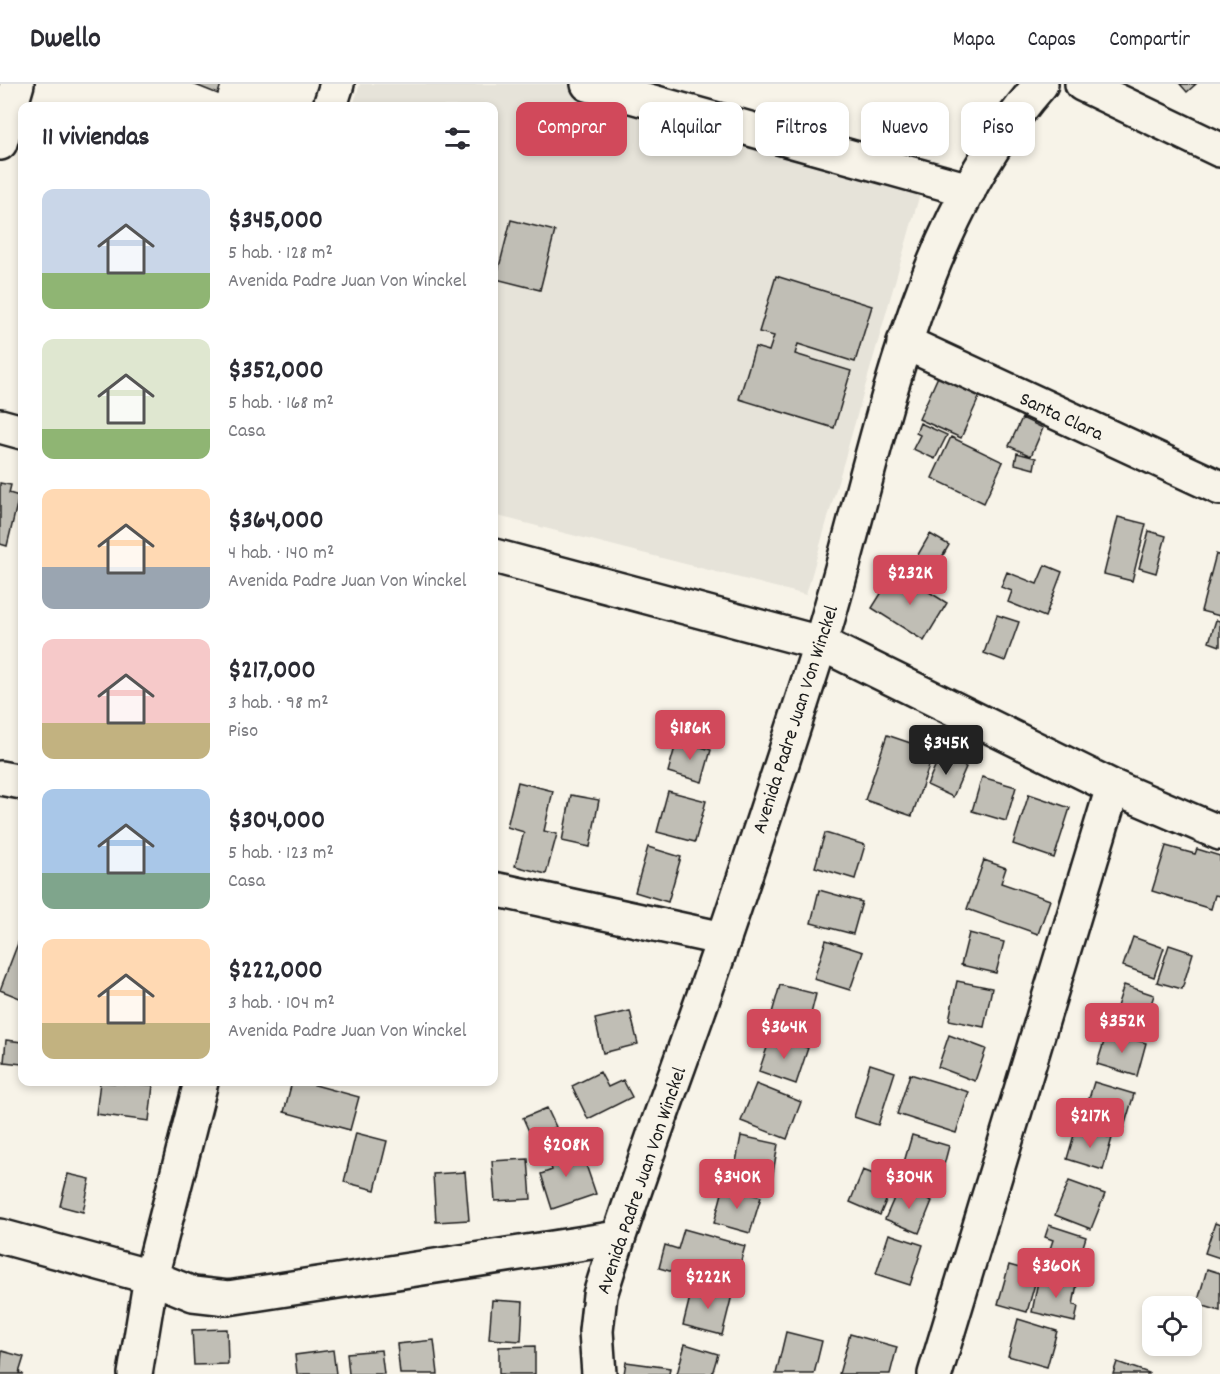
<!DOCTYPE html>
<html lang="es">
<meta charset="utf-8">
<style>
body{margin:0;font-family:Dekko,sans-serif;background:#f2f2f3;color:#2b2b33;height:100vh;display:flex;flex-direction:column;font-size:22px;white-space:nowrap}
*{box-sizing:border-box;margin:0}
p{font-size:20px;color:#7c7c81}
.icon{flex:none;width:33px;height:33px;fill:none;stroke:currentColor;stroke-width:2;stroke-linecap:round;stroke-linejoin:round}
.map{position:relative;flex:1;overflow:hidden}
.panel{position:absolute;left:18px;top:18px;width:480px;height:984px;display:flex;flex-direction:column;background:#fff;border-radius:12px;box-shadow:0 3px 9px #0003}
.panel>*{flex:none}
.banner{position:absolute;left:516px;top:18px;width:570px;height:54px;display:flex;gap:12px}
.fabs{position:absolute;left:1142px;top:1212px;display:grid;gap:12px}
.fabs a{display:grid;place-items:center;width:60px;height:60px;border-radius:12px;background:#fff;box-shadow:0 3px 9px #0003;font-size:30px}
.price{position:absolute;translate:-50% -51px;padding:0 14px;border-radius:6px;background:#d1495b;color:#fff;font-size:20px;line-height:39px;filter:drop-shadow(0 2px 3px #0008)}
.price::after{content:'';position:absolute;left:50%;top:36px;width:18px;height:14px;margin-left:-9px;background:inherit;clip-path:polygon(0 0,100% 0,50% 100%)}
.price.current{background:#222;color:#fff}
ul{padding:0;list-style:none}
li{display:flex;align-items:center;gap:18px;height:150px;padding:0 24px}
li span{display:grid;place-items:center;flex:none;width:168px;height:120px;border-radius:12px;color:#555}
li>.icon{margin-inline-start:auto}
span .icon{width:72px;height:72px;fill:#fffc;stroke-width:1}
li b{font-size:26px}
h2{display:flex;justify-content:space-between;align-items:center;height:72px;padding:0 24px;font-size:26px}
.chip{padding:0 21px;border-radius:12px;background:#fff;box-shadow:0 3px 9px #0003;font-size:21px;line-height:54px}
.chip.current{background:#d1495b;color:#fff}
header{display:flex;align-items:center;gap:36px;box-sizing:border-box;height:84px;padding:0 30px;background:#fff;border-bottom:2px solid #e1e1e2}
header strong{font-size:28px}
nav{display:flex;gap:33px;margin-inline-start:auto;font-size:21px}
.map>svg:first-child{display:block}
.built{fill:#e6e3d9}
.building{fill:#c0beb5;stroke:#1c1c1c;stroke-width:1.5}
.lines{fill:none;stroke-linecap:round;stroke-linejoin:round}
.minor-casing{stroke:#1c1c1c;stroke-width:38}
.major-casing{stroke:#1c1c1c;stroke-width:38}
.minor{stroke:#f7f3e8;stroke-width:33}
.major{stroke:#f7f3e8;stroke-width:33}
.labels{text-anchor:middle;stroke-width:4.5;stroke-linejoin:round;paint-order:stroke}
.street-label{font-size:20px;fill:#1c1c1c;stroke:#f7f3e8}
</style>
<header>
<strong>Dwello</strong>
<nav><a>Mapa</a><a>Capas</a><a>Compartir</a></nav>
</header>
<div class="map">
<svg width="1220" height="1290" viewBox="0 0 1220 1290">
<rect width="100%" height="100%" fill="#f7f3e8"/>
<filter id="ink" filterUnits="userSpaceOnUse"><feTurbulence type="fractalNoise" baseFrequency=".0167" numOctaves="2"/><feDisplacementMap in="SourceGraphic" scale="12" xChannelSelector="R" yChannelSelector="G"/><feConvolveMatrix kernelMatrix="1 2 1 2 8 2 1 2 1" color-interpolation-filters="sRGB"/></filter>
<g filter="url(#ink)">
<path class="built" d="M360,0h237l326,99 -117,412 -312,-80v-409h-141z"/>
<path class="building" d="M193,0h28l-3,10z
M1180,0h16l-9,8z
M511,136l44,11 -15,59 -44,-11z
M776,192l96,30 -17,56 -57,-18 -3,10 56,17 -17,57 -95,-29 16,-52 14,4 5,-15 -15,-4z
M940,288l42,19 -21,47 -42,-19z
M1022,334l21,10 -12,28 -22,-10z
M920,339l27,12 -12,24 -22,-10 7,-14 -4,-2z
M951,353l52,25 -19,41 -52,-25z
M1017,369l19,5 -2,11 -19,-5z
M0,399l11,2 -2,8 10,3 -12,50 -7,-2z
M1118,433l28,7 -14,57 -28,-7z
M1149,447l17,5 -10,37 -17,-5z
M930,450l19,11 -18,31 -19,-11z
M1216,470l4,2v60l-19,-5z
M1045,481l17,7 -17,45 -37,-15 4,-11 -11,-4 6,-15 30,12z
M895,487l52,32 -23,38 -52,-33z
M997,531l22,7 -14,39 -21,-8z
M1216,536l4,1v25l-11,-4z
M887,651l47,16 -22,65 -47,-16z
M677,656l34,10 -9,32 -34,-10z
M940,671l26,12 -13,30 -26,-12z
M982,693l34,10 -10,34 -34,-10z
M518,698l35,9 -9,40 13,3 -11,40 -31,-8 9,-34 -17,-5z
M668,707l38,10 -11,41 -38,-10z
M1029,710l41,14 -16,50 -41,-14z
M571,711l28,5 -9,47 -28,-6z
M825,749l40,12 -10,34 -40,-12z
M1166,762l29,8 2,-5 23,7v40l-5,-1 -4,14 -59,-18z
M648,763l33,10 -13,45 -33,-10z
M984,776l22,8 -5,15 49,17 -12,34 -71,-25z
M819,806l43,12 -9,32 -42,-11z
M969,849l35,9 -8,31 -35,-8z
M1133,853l31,11 -10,29 -31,-11z
M20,854l2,1v60l-22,-9z
M826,856l37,12 -13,38 -36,-11z
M1169,861l24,8 -11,36 -25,-7z
M957,897l35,7 -8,39 -35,-7z
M780,901l36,9 -9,36 -37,-10z
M1124,901l30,10 -10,31 -30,-10z
M630,927l8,33 -35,9 -8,-34z
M1107,948l39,11 -9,33 -40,-12z
M949,951l37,14 -11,32 -37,-14z
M771,952l37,12 -12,36 -37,-13z
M6,956l16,2v22l-18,-2z
M870,980l25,8 -17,53 -24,-8z
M600,988l8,15 15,-7 9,17 -44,22 -16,-33z
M910,990l59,18 -13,41 -59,-19z
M100,998l53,3 -4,36 -53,-7z
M292,998h12l55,15 -9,33 -66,-18z
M1094,998l40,12 -10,33 -40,-12z
M756,1000l45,18 -14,37 -46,-18z
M547,1024l9,19 -24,11 -9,-20z
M1076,1044l36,10 -9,32 -36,-11z
M356,1049l31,8 -12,49 -31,-8z
M912,1051l37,11 -9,34 -38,-11z
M741,1052l37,8 -6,35 -38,-7z
M565,1057l7,22 12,-4 12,35 -44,15 -11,-35 11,-4 -7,-22z
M528,1075l3,40 -36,2 -3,-40z
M863,1086l31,12 -14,33 -30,-13z
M465,1088l4,48 -33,2 -3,-48z
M68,1090l22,5 -7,33 -23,-6z
M1069,1097l36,13 -14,35 -36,-14z
M724,1102l37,11 -11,36 -36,-10z
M899,1103l33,14 -13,32 -34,-14z
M1215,1139l5,2v33l-15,-5z
M1049,1141l37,12 -5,16 8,2 -5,15 -37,-12 6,-18 -8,-3z
M684,1145l61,17 -12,43 -74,-21 6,-23 13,4z
M889,1150l34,11 -13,40 -34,-11z
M1045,1176l28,7 -4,14 -28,-7z
M1009,1181l29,8 -11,39 -29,-8z
M1207,1185l13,4v38l-23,-7z
M1039,1192l38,8 -4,21 5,1 -3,16 -43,-10z
M693,1201l39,10 -10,40 -39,-10z
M492,1216l31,2 -2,39 -32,-2z
M1018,1235l39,12 -10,36 -39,-11z
M227,1245l1,35 -34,1 -2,-35z
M786,1248l36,9 -8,33h-38z
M850,1250l47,13 -7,27h-51z
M434,1256l4,34h-38l-3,-30z
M685,1260l33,10 -6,20h-35z
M535,1262v28h-36v-27z
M333,1266l3,24h-39l-2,-19z
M381,1266l3,24h-35l-2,-21z
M2,1267l22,6 -5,16 4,1h-23z
M626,1278l44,6 -1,6h-45z
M1117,1278l32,11v1h-36z"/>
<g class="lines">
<defs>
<path id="minor" d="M588,0l381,106
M1082,0l138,66
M330,22l7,-22
M0,59l17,-59
M904,258l316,146
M820,559l293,144 107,46
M0,694l22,4
M494,805l230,50
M0,1152l151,41 42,17 35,4 389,-60
M135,1290l16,-97 50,-195
M935,1290l178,-587"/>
<path id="major" d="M0,342l22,6
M494,472l326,87
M599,1290l-3,-43 4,-36c37,-120 83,-237 124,-357 33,-96 64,-193 95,-290 59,-188 88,-412 222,-564"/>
</defs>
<use href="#minor" class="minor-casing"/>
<use href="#major" class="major-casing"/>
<use href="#minor" class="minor"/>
<use href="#major" class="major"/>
</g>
</g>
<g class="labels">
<g class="street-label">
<text transform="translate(1062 331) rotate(25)" y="7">Santa Clara</text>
<text transform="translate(794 635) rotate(-72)" y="7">Avenida Padre Juan Von Winckel</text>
<text transform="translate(640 1096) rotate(-71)" y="7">Avenida Padre Juan Von Winckel</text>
</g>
</g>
</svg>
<div class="fabs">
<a><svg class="icon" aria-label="locate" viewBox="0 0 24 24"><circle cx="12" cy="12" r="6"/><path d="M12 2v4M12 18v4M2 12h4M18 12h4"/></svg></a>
</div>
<b class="price" style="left:910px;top:522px">$232K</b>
<b class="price" style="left:690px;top:677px">$186K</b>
<b class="price current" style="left:946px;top:692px">$345K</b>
<b class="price" style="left:1122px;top:970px">$352K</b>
<b class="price" style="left:784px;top:976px">$364K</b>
<b class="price" style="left:1090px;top:1065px">$217K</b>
<b class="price" style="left:566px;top:1094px">$208K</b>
<b class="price" style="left:737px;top:1126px">$340K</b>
<b class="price" style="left:909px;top:1126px">$304K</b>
<b class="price" style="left:1056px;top:1215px">$360K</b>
<b class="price" style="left:708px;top:1226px">$222K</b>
<div class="banner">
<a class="chip current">Comprar</a>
<a class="chip">Alquilar</a>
<a class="chip">Filtros</a>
<a class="chip">Nuevo</a>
<a class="chip">Piso</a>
</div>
<section class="panel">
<h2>11 viviendas<svg class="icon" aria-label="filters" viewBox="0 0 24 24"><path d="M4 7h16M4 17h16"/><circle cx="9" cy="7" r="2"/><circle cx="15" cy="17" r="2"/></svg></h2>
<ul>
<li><span style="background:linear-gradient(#c9d6e8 70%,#8fb573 0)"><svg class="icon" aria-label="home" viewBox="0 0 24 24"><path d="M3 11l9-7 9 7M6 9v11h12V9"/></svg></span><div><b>$345,000</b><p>5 hab. · 128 m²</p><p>Avenida Padre Juan Von Winckel</p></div></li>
<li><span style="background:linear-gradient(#dfe7d0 75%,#8fb573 0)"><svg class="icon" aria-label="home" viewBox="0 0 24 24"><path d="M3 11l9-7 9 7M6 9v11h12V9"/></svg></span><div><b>$352,000</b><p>5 hab. · 168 m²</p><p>Casa</p></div></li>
<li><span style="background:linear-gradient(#ffd9b3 65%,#9aa5b1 0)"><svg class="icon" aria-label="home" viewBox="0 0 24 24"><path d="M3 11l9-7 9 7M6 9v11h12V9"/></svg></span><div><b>$364,000</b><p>4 hab. · 140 m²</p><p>Avenida Padre Juan Von Winckel</p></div></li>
<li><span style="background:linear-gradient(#f6c9c9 70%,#c2b280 0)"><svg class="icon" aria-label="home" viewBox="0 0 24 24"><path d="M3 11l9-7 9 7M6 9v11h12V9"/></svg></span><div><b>$217,000</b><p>3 hab. · 98 m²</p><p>Piso</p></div></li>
<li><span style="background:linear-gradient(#a9c7e8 70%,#7fa58c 0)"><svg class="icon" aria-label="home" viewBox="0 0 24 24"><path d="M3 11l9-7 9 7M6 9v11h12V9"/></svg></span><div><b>$304,000</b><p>5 hab. · 123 m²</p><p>Casa</p></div></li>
<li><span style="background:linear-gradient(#ffd9b3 70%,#c2b280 0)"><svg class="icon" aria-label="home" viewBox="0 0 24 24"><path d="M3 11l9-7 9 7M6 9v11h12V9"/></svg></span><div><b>$222,000</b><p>3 hab. · 104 m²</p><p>Avenida Padre Juan Von Winckel</p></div></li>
</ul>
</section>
</div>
